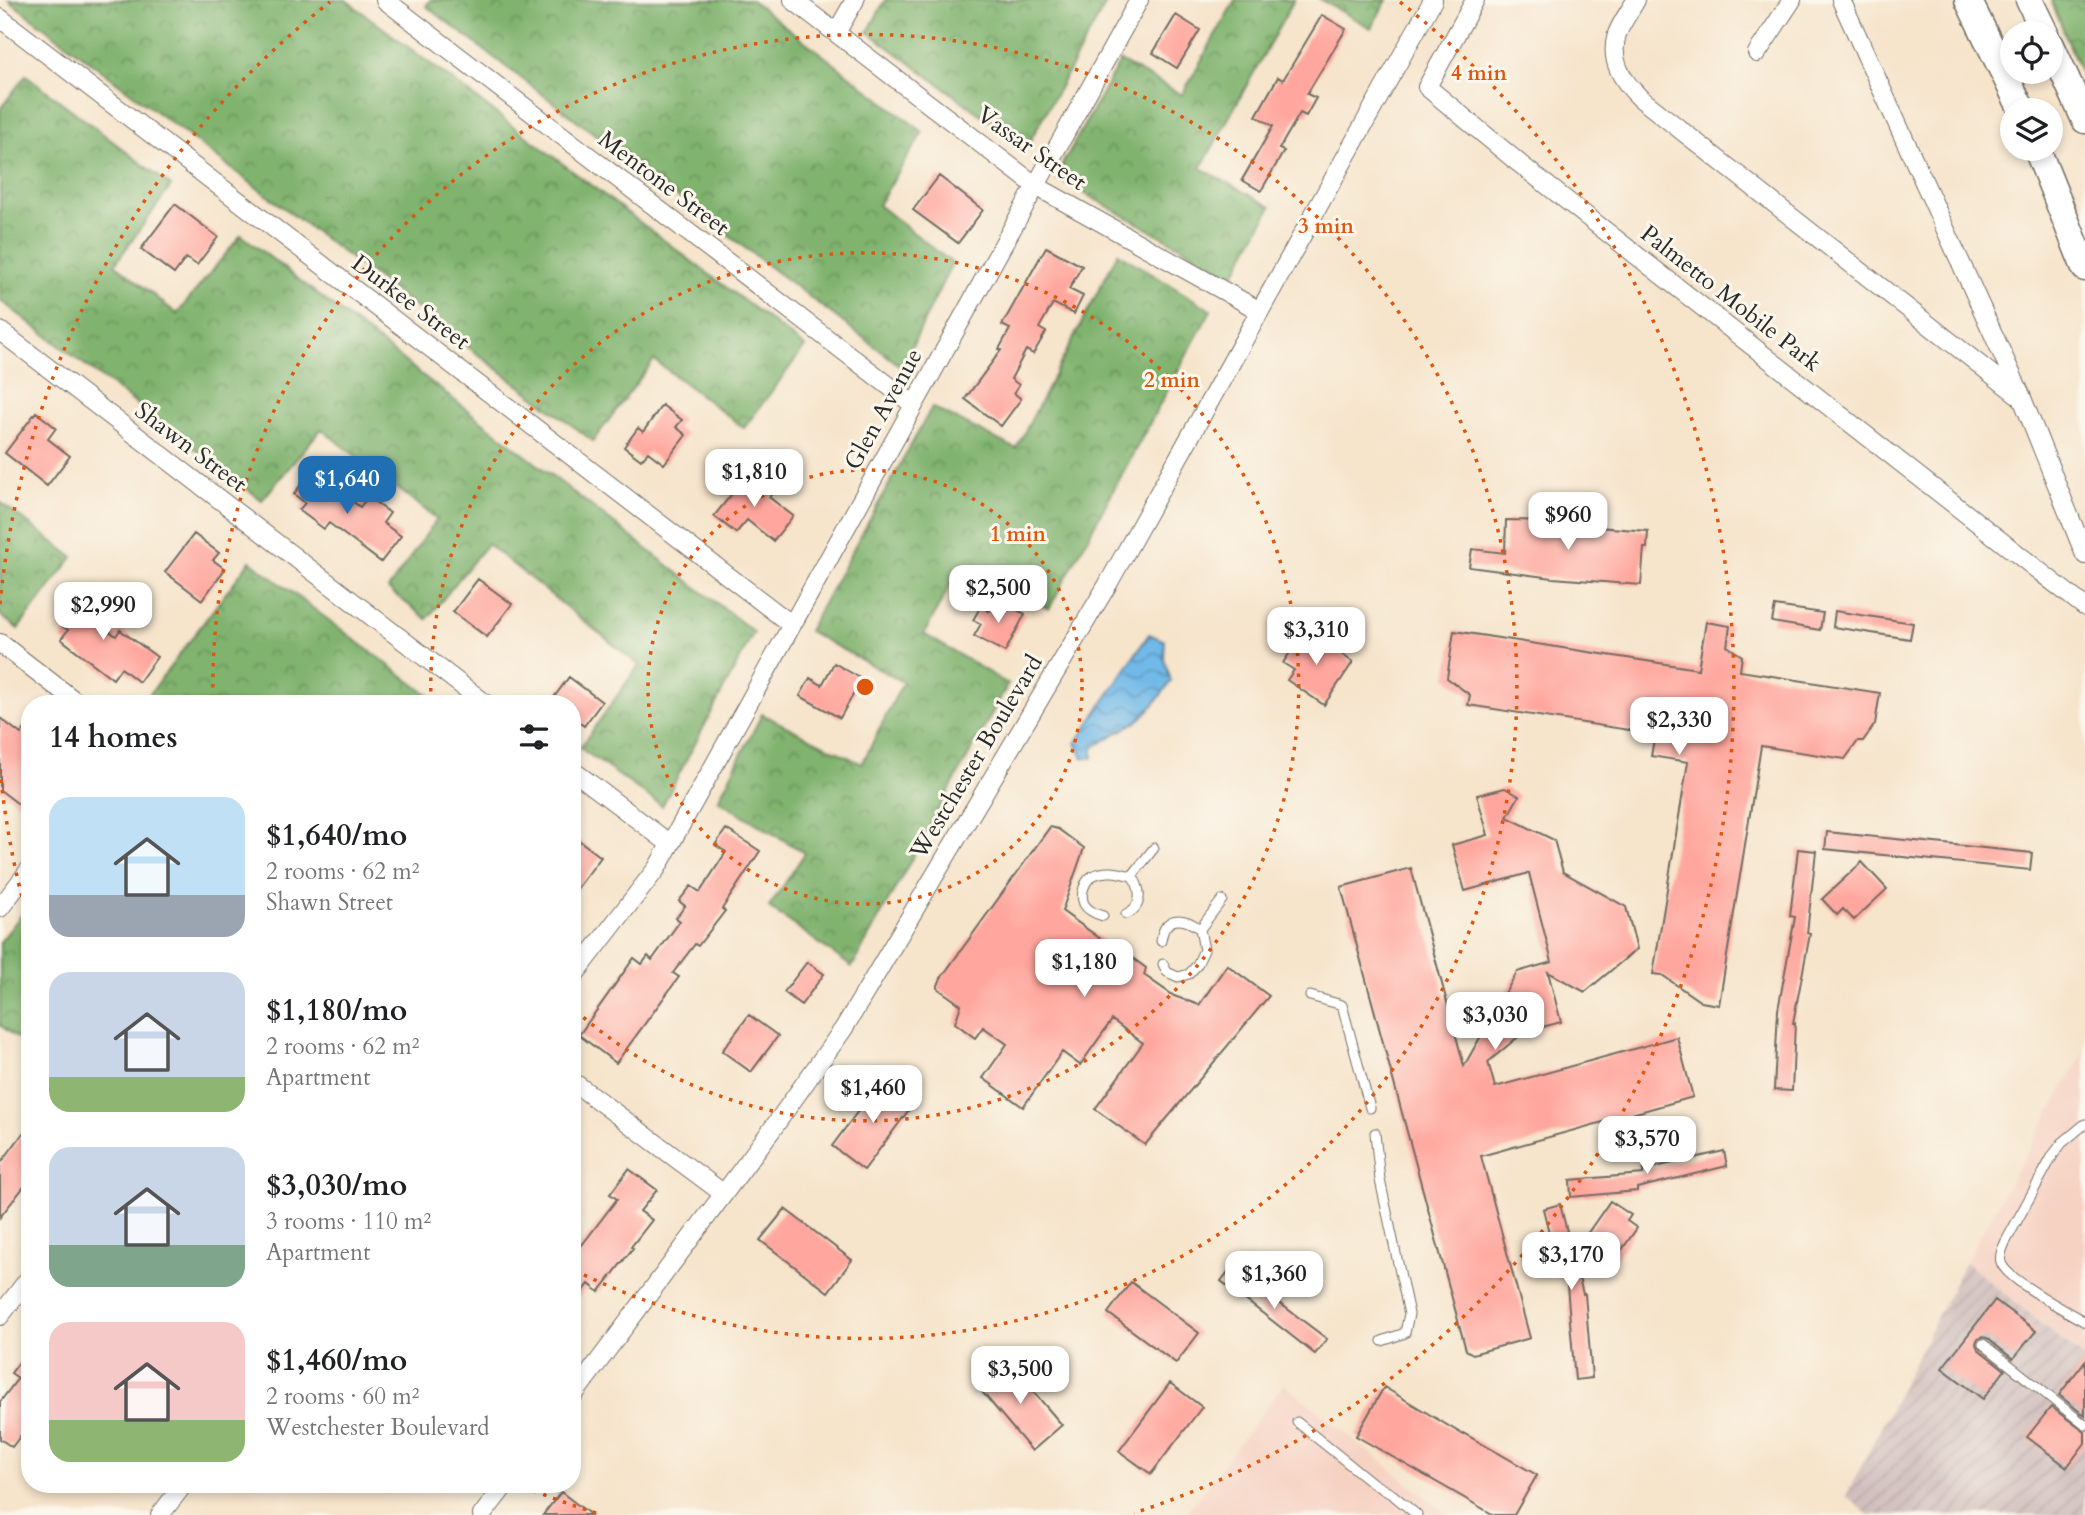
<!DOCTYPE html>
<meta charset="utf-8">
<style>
body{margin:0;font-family:Cardo,serif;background:#f6f6f6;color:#202124;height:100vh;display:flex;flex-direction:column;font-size:26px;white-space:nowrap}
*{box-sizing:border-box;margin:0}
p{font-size:23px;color:#757577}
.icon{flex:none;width:38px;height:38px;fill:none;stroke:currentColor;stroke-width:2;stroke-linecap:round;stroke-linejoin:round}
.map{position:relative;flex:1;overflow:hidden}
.side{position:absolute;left:21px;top:695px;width:560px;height:798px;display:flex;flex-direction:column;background:#fff;border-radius:28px;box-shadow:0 4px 10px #0003}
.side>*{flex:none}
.tools{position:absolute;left:2000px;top:21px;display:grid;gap:14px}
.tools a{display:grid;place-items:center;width:63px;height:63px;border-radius:50%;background:#fff;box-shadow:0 4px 10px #0003;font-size:35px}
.price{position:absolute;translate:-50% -60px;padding:0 16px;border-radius:14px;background:#fff;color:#222;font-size:23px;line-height:46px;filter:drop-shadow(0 2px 4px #0008)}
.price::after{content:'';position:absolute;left:50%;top:42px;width:21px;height:16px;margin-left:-10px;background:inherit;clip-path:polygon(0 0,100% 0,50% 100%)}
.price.selected{background:#1f6fb2;color:#fff}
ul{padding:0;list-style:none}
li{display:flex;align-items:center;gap:21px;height:175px;padding:0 28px}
li span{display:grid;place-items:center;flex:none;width:196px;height:140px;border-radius:21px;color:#555}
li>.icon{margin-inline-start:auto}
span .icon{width:84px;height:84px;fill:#fffc;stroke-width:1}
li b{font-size:30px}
h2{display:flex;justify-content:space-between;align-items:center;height:84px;padding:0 28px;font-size:30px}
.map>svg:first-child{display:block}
.built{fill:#f6d2c3}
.industrial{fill:url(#industrial-furrows)}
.forest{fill:url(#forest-crowns);stroke:#566f4c;stroke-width:2}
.water{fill:url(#water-waves);stroke:#4e728a;stroke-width:2}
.building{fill:#ffa79e}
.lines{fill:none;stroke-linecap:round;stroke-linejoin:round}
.service-casing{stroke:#726c63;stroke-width:11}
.minor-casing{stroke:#726c63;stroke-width:20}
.secondary-casing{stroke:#726c63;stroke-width:29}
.service{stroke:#fff;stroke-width:9}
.minor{stroke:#fff;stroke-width:18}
.secondary{stroke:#fff;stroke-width:26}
.ring{fill:none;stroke:#df570e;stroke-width:3.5;stroke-dasharray:3.5 7}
.labels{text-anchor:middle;stroke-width:6;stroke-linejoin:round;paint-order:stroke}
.street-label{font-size:24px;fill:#2b2b2b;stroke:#fbf7ec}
.centre{fill:#df570e;stroke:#fbf7ec;stroke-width:3.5}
.ring-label{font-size:21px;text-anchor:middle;font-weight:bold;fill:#df570e;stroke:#fbf7ec;stroke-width:6;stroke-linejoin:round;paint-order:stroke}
</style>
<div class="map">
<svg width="2085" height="1515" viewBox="0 0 2085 1515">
<defs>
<pattern id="industrial-furrows" width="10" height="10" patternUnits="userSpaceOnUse" patternTransform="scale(1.75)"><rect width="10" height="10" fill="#d1bfbd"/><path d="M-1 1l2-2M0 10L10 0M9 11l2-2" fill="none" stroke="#b4a4a3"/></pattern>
<pattern id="forest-crowns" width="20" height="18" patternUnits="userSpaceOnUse" patternTransform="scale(1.75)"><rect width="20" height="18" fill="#80b36e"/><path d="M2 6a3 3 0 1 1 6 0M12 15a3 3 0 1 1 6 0" fill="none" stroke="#69925b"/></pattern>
<pattern id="water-waves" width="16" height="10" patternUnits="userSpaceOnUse" patternTransform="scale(1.75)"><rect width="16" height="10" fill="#71b9e8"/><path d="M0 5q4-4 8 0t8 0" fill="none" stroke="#5d97bc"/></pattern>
</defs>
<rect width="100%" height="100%" fill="#fbf7ec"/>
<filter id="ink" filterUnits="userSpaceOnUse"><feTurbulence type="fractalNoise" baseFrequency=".0143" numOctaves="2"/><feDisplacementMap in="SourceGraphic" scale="14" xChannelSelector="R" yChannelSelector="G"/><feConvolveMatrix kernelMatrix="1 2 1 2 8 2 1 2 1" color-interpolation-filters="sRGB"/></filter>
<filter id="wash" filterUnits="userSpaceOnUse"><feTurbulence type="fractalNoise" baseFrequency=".00686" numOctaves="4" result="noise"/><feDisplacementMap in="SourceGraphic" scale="28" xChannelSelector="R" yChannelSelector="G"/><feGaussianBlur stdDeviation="1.57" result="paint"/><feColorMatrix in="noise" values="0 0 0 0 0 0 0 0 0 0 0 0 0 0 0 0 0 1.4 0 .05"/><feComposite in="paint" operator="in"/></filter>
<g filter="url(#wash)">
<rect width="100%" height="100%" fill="#f6e4cb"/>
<path class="built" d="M2085,1050v309l-120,-97z
M1284,1384l164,131h-263z"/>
<path class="industrial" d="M1965,1262l120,97v156h-216l-23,-19z"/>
<path class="forest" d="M8,0h338l459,347 -61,81 -90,-68 -61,81z
M430,0h321l172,132 -45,73 74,58 -50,104 -476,-361z
M885,0h223l-82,148 -158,-116z
M1235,0h59l-93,168 70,39 -38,69 -178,-99 65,-116 62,34z
M1321,0h66l-16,28z
M2051,0h34v83z
M26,75l145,111 -56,78 62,50 64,-79 513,397 -92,174 -82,-58 59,-83 -152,-121 -60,75 -39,-30 49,-70 -116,-90 -59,71 -262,-200v-191z
M1118,253l93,57 -162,299 -87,-46 -38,71 84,50 -156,283 -83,-60 36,-54 -87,-53 44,-86 100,50 41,-82 -95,-51 124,-224 84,42z
M0,502l73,55 -55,72 -18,-14z
M250,561l189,142h-296z
M30,904v144l-30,-23v-83z"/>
<path class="water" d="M1149,634l16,7 -1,17 7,23c-10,15 -23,33 -38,43 -14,8 -27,14 -40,24v10h-10l-7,-15z"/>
<g id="blocks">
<path class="building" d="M1176,15l24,15 -23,38 -24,-15z
M1322,15l24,14 -39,65 9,4 -10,18 -6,-3 -21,36 5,2 -23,40 -19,-11 31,-54 -17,-10 22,-39 5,3z
M939,176l44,34 -25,33 -45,-33z
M175,204l43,33 -21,28 -11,-7 -12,16 -33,-25z
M1046,247l36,19 -13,23 14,7 -9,18 -21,-11 -14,25 7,4 -13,22 -7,-4 -15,29 8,6 -5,8 7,6 -20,27 -36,-27 36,-49 -2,-1 11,-20 -8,-4z
M662,405l20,15 -6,7 10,8 -22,29 -16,-12 -7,8 -17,-13 14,-19 5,4z
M36,412l20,16 -8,11 22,17 -23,30 -42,-33z
M312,470l48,37 8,-10 22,16 -7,10 18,13 -20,26 -52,-39 -5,6 -25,-19 6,-7 -11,-9z
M762,477l14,12 -7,8 24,19 -20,25 -26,-21 -11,13 -22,-17 30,-37 10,8z
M1506,520l66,1v4l76,6 -1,17h-3l-3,37 -88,-7 -84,-11 3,-18 33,4z
M194,534l25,19 -6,7 12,9 -23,31 -37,-28z
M478,579l34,25 -25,33 -34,-25z
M82,591l20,15 -10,12 24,18 4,-6 37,27 -18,25 -18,-14 -8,11 -52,-40 7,-9 -10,-7z
M995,599l30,15 -20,38 -31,-16 7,-12 -8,-4 8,-14 8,5z
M1775,606l48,7 -3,17 -48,-8z
M1835,611l78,12 -3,16 -77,-12z
M1706,622l24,4 -3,20 15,10 -2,15 140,22 -5,31 -12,17h-5l-13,18 -84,-13 -42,259 -18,-3 -39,-27 -9,-1 35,-212 -37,-6 4,-22 -187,-29 2,-10 -23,-17 7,-47 244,38z
M1305,630l48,32 -29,43 -37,-25 7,-10 -11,-7z
M834,663l28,16 -22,39 -40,-22 10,-18 12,7z
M569,677l33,25 -18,24 -12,-9v-13h-23z
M0,718l21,16 9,-12v91l-30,-23z
M1505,788l14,8 -12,21 47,23 9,32 63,35 11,42 -52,43 -37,-20 13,50 -37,10 -36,30 7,25 182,-50 16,60 -212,59 49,182 -57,16 -7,-4 -125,-463 70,-19 53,198 53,-94 35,-10 -23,-89 -64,18 -13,-46 36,-10 -11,-40z
M1050,827l8,2 26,19 -22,63 57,41 9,3 18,13 -2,7 30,21 25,9 28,-40 42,31 -124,149 -50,-36 48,-66 -31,-23 -32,45 -18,-13 -39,55 -40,-29 24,-34 -24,-17 -8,11 -20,-15 6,-18 -24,-17 4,-10z
M726,829l34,22 -38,58 3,2 -27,35 -3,-2 -22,29 6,4 -63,86 -37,-28 55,-77 8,6 6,-8 4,4 28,-39 -4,-3 9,-12 -6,-5 12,-15 9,6 26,-40 -11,-7z
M1827,832l205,21 -2,17 -205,-21z
M572,835l29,22 -29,38z
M1798,849l18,2 -9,82 3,1 -17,89h2l-3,68 -18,-1 4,-80 17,-93 -5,-1z
M1862,862l25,27 -33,31 -11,-11 -6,6 -15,-16z
M807,962l17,12 -23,31 -17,-13z
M749,1015l29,21 -27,36 -29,-21z
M882,1079l32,24 -50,67 -32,-24z
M30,1124v55l-30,38v-53z
M1724,1151l3,15 -90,22v3l-66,6 -1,-17 73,-6v-4z
M629,1169l28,21 -17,21 12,9 -21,27 2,1 -34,44 -10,-8 -17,22v-68l10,7 35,-46 -7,-5z
M1610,1201l21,14 -4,6 10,7 -28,40 -31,-21z
M1560,1204l23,90h2l7,84 -17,2 -9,-106 -6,1 -17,-66z
M785,1209l67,51 -24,32 -68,-52z
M1232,1267l95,72 -12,15 -94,-73z
M1131,1282l68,51 -23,30 -68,-50z
M1995,1300l41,31 -23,28 -26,-21 -6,-1 -4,3 -1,4 2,5 27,21 -22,29 -41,-31z
M30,1348v75l-18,24 -12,-8v-37l18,-24 -7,-5z
M2085,1361v55l-26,-21z
M1008,1362l54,63 -30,26 -54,-64z
M1170,1383l32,24 -51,67 -32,-23z
M1384,1387l78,47 1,-1 74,42 -23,40h-20l-138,-79z
M2051,1407l34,25v11l-18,24 -40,-30z
M561,1492l30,23h-48z"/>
</g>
</g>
<g filter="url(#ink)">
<use href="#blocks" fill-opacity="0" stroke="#726c63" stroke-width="2"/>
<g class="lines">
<defs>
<path id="service" d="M1126,914c17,-7 16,-25 6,-38
M1103,916c-7,-2 -15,-5 -19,-12 -4,-9 0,-24 10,-29 13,-6 26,-2 38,1l22,-28
M1161,941c3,-25 21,-26 39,-12l22,-29
M1163,964l4,8 11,5 11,-3 8,-9 7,-15 -4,-21
M1310,996l32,9 28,103
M2085,1124l-23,19 -9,12 -47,86c-3,6 -7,14 -5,21 3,16 67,50 84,60
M1375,1133l5,47 29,134 -4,19 -23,8
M1983,1344l102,81
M1297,1422l77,62 19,11 24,20"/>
<path id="minor" d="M385,0l529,405
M793,0l243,186 224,125
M1475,0l-48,87 93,77 565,443
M1636,0c-6,11 -15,23 -19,34 -8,27 5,46 23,64l382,300 63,157
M1841,0l180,395
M0,18l792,607
M836,33l19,-33
M1757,53l35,-53
M0,331l486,373
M0,643l79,61
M572,770l98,74
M0,908l30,-39
M572,978l85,-110 482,-868
M572,1081l152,113
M0,1316l30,-39
M572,1397l201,-269 71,-100 264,-444 325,-584
M160,1515l24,-31
M482,1515l24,-31"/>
<path id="secondary" d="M1968,0l54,110
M2029,0l16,33
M2051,45l34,75
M2037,149l48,119"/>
</defs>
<use href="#service" class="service-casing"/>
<use href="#minor" class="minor-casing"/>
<use href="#secondary" class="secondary-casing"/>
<use href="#service" class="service"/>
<use href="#minor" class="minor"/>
<use href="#secondary" class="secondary"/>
</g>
</g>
<g class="ring">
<circle cx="865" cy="687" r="217"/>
<path d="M431 702A434 434 0 1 1 575 1010"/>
<path d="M213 698A652 652 0 1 1 574 1270"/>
<path d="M596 1513A869 869 0 0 1 525 1487M30 927A869 869 0 0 1 0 770M0 604A869 869 0 0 1 330 2M1400 2A869 869 0 0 1 1134 1513"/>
</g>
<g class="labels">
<g class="street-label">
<text transform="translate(1032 148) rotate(35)" y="8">Vassar Street</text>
<text transform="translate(664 183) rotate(37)" y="8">Mentone Street</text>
<text transform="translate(1731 298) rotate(38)" y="8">Palmetto Mobile Park</text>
<text transform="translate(411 302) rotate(37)" y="8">Durkee Street</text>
<text transform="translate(883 409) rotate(-61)" y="8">Glen Avenue</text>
<text transform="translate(191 447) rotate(37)" y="8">Shawn Street</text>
<text transform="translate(976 757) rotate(-59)" y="8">Westchester Boulevard</text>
</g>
</g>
<circle cx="865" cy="687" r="10" class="centre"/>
<g class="ring-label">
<text x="1479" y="80">4 min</text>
<text x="1326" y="233">3 min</text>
<text x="1172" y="387">2 min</text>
<text x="1018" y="541">1 min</text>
</g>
</svg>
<div class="tools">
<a><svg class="icon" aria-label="locate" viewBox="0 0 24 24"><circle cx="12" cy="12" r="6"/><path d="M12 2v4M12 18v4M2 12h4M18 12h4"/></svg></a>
<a><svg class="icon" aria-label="layers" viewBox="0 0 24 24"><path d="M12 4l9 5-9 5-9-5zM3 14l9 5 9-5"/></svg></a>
</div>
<b class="price" style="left:754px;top:509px">$1,810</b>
<b class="price selected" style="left:347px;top:516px">$1,640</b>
<b class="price" style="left:1568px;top:552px">$960</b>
<b class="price" style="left:998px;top:625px">$2,500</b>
<b class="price" style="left:103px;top:642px">$2,990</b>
<b class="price" style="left:1316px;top:667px">$3,310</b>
<b class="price" style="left:1679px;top:757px">$2,330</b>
<b class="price" style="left:1084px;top:999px">$1,180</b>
<b class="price" style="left:1495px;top:1052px">$3,030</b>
<b class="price" style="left:873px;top:1125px">$1,460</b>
<b class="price" style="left:1647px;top:1176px">$3,570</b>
<b class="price" style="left:1571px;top:1292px">$3,170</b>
<b class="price" style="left:1274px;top:1311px">$1,360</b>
<b class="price" style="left:1020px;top:1406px">$3,500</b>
<section class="side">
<h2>14 homes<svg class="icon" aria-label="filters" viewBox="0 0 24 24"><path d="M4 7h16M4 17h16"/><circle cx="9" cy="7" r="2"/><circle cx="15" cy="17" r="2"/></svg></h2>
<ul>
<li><span style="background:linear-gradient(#bfe0f5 70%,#9aa5b1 0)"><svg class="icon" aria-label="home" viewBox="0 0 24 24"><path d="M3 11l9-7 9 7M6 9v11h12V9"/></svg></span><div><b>$1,640/mo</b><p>2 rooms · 62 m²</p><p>Shawn Street</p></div></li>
<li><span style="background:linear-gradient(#c9d6e8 75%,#8fb573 0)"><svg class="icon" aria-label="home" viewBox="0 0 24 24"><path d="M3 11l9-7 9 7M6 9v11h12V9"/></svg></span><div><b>$1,180/mo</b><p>2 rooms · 62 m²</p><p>Apartment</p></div></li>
<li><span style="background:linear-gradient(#c9d6e8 70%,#7fa58c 0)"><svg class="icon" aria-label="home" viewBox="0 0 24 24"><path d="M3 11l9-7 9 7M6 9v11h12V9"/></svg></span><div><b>$3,030/mo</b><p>3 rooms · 110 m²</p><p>Apartment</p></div></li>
<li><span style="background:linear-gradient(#f6c9c9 70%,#8fb573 0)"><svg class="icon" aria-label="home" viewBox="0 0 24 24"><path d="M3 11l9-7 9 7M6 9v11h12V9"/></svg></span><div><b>$1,460/mo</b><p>2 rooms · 60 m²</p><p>Westchester Boulevard</p></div></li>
</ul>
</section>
</div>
